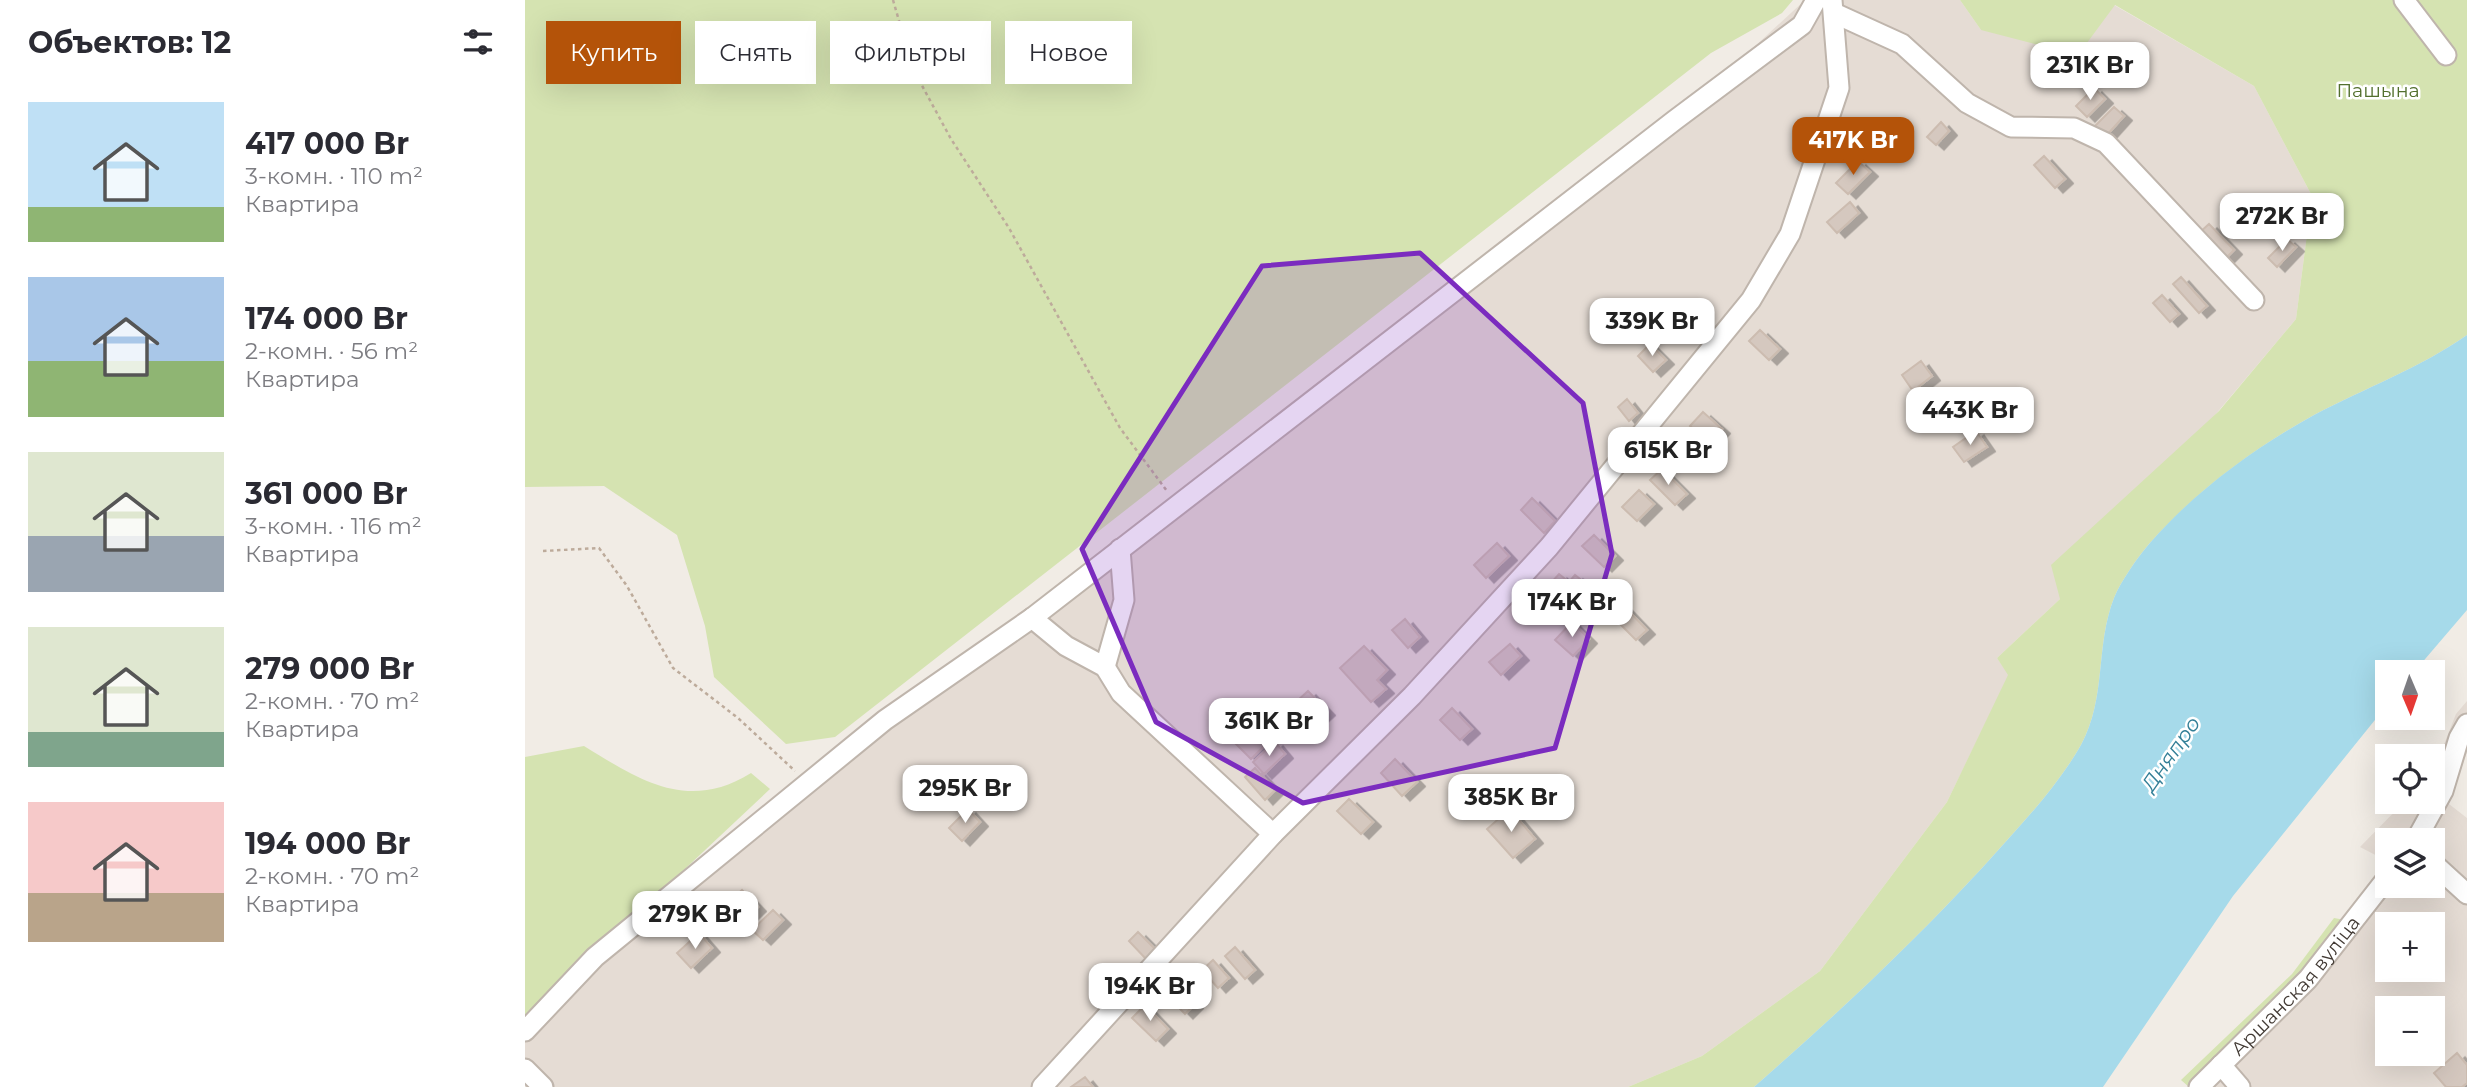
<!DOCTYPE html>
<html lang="ru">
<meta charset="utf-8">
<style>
body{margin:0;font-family:Montserrat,sans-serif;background:#f7f7f7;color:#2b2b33;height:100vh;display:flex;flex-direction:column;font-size:26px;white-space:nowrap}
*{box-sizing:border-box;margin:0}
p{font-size:23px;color:#7c7c81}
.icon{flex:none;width:38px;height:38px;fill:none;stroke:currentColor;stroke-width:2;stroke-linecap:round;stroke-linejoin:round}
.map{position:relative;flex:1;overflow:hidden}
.side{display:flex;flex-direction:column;background:#fff;width:525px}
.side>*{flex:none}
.hud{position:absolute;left:21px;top:21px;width:665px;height:63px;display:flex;gap:14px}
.needle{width:46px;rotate:178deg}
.buttons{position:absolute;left:1850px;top:660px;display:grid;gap:14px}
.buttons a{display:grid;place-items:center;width:70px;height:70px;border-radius:0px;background:#fff;box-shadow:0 7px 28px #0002;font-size:35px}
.price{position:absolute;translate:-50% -60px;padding:0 16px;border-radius:14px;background:#fff;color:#222;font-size:23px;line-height:46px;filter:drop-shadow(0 2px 4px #0008)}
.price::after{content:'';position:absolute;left:50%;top:42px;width:21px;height:16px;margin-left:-10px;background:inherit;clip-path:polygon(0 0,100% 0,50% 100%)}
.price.on{background:#b45309;color:#fff}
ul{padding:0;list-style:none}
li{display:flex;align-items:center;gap:21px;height:175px;padding:0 28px}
li span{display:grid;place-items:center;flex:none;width:196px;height:140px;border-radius:0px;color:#555}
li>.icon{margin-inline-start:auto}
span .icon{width:84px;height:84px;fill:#fffc;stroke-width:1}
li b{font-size:30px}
h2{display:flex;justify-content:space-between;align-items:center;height:84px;padding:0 28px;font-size:30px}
.pill{padding:0 24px;border-radius:0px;background:#fff;box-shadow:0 7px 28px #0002;font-size:24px;line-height:63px}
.pill.on{background:#b45309;color:#fff}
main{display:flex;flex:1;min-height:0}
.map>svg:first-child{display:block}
.residential{fill:#e5dcd4;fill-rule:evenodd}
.green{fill:#d5e3b1}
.water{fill:#a6daea}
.building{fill:#d5c8bf;stroke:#ccbcb0;stroke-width:2;filter:url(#shadow)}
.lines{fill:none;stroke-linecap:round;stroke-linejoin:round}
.minor-casing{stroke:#bfb5ac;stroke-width:23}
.path{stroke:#bdab9b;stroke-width:2.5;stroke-dasharray:3.5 3.5;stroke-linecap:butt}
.minor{stroke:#fff;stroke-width:19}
.marked{fill:#7b2cbf;fill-opacity:0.2;stroke:#7b2cbf;stroke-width:5;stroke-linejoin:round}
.labels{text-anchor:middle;stroke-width:5;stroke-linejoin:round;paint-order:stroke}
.park-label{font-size:19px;fill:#53702e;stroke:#fff}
.street-label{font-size:19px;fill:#433b35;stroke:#fff}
.water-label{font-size:21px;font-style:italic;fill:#337f97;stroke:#fff}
</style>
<main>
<section class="side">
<h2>Объектов: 12<svg class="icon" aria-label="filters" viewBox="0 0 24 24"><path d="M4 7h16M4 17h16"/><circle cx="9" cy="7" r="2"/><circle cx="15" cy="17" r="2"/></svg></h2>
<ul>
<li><span style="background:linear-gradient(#bfe0f5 75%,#8fb573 0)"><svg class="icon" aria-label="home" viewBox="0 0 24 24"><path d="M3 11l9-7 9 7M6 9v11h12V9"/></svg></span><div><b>417 000 Br</b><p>3-комн. · 110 m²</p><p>Квартира</p></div></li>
<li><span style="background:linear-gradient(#a9c7e8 60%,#8fb573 0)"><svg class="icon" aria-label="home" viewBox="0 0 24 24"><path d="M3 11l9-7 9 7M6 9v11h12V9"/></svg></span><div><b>174 000 Br</b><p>2-комн. · 56 m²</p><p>Квартира</p></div></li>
<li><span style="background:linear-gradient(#dfe7d0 60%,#9aa5b1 0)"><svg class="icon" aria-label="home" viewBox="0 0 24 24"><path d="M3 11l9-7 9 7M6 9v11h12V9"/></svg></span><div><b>361 000 Br</b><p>3-комн. · 116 m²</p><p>Квартира</p></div></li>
<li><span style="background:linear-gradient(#dfe7d0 75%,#7fa58c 0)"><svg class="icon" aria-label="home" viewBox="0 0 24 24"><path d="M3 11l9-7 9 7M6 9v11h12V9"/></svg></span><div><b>279 000 Br</b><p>2-комн. · 70 m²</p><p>Квартира</p></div></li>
<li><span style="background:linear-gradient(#f6c9c9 65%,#b9a48a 0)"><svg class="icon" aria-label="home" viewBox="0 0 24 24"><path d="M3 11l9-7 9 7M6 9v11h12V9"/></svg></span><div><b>194 000 Br</b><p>2-комн. · 70 m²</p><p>Квартира</p></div></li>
</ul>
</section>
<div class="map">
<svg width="1942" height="1087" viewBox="0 0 1942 1087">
<defs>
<filter id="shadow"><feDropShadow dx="8" dy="4.5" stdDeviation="0" flood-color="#0004"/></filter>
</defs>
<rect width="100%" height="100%" fill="#f1ece5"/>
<path class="residential" d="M1280,0h155l21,30 133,-25 140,81 58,110 -16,123 -236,280 -63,59 12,17 -62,127 -127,169 -118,85 -74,31h-1103v-53l283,-252 867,-662z
M1942,701v51l-18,52 18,14v269h-279l113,-109 86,-113v21h46v-46h-46v21l-27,-14 44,-45h29v-30l23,-58zM1862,924h46v46h-46zM1862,1008h46v46h-46z"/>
<path class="green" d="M0,0h1268l-11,13 -71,40 -876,684 -49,7 -72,-67 -9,-51 -28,-91 -73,-49 -79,1z
M1435,0h507v335c-47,33 -102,53 -153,80 -60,33 -119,77 -165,129 -12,14 -28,37 -35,54 -19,48 -7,99 -33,147 -25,44 -64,84 -98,122 -72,78 -149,150 -229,220h-126l74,-31 118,-85 127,-169 61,-127 -11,-17 63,-59 -9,-34 168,-154 77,-92 16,-123 -58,-110 -139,-81 -37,50 -97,-25z
M59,746c57,35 104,66 167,27l19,16 -245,230v-262z
M1809,918l11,2 -44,58 -112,109 -8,-7 111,-106z"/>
<path class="water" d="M1942,335v275l-53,62h-27v33l-154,191 -130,191h-349c80,-70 157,-142 229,-220 34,-38 73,-78 98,-122 26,-48 14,-99 33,-147 7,-17 23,-40 35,-54 45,-52 105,-96 165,-129 51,-27 106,-47 153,-80z"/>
<path class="building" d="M1569,88l11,11 -18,18 -11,-11z
M1589,107l10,9 -18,20 -11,-10z
M1416,122l8,9 -13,14 -9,-8z
M1519,156l21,23 -10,9 -21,-23z
M1333,161l12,11 -22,22 -12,-11z
M1325,202l9,11 -22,20 -10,-11z
M1684,224l25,26 -10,10 -25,-27z
M1762,239l9,8 -19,20 -9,-9z
M1656,277l26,29 -8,7 -26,-29z
M1637,295l17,19 -9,8 -17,-19z
M1235,330l20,19 -11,11 -20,-19z
M1125,344l16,16 -13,12 -15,-16z
M1396,361l11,15 -19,15 -11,-16z
M1102,399l11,14 -9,8 -11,-14z
M1178,412l19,17 -13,14 -19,-17z
M1451,431l11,16 -23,15 -11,-15z
M1153,436l14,12 -13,14 -13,-12z
M1137,469l25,25 -12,11 -25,-25z
M1114,490l15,14 -17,17 -15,-14z
M1007,498l23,23 -11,12 -23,-23z
M1069,535l21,21 -11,11 -22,-21z
M972,543l12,13 -23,22 -12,-13z
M1034,574l10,8 6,-7 16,13 -25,29 -15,-13 8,-10 -10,-9z
M1097,604l25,26 -11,10 -25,-25z
M880,619l15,18 -12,11 -16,-18z
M1047,622l17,17 -16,17 -18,-16z
M985,644l11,12 -20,19 -12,-13z
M839,646l23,24 -10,10 9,9 -15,13 -31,-34z
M783,691l19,20 -11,10 -20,-19z
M927,708l20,21 -12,11 -20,-20z
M720,719l23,23 -17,17 -23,-23z
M750,742l10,12 -21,20 -11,-12z
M870,759l22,23 -15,14 -21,-23z
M730,768l20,22 -10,10 -20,-23z
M824,799l24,23 -12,12 -24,-23z
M443,809l12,13 -18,19 -13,-13z
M985,809l25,30 -22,19 -26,-29z
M217,890l16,17 -19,18 -16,-17z
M248,910l10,10 -20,20 -11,-10z
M613,932l19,19 -10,9 -18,-19z
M174,933l13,15 -21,20 -14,-15z
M710,947l20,23 -10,9 -20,-23z
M688,960l16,18 -11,10 -16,-18z
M647,980l23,24 -10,10 -23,-24z
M620,1005l23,24 -12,12 -24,-23z
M1932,1053l10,12v18l-5,4h-16l-12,-14z
M560,1077l8,10h-22z"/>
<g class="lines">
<defs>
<g id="minor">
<path d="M1879,0l42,55"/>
<path d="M1309,13l68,31 65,59 44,24 63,1 32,15 148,157"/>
<path d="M507,618l34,28 39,21 16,26 152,141"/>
<path d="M580,667l19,-67 -4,-51"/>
<path d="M1891,840l27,-49 16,-53 8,-14"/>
<path d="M1908,863l34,31"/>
<path d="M0,1031l70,-74 290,-237 147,-102 643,-498 127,-95 14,-25"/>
<path d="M1696,1065l19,22"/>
<path d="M0,1069l18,18"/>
<path d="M517,1087l231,-253 139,-138 137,-149 202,-247 39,-66 49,-146 -7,-88"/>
<path id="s1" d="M1674,1087l109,-108 79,-101"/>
</g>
</defs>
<use href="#minor" class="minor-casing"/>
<path class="path" d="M368,0l20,69 38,70 58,89 111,200 47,63
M18,551l56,-3 28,38 46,82 65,50 57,53"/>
<use href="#minor" class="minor"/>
</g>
<path class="marked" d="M895,253l163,150 29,151 -57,194 -252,55 -147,-81 -74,-173 180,-283z"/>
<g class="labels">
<g class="park-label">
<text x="1853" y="97">Пашына</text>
</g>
<g class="street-label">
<text dy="7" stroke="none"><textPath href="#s1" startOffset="140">Аршанская вуліца</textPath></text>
</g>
<g class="water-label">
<text transform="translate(1646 754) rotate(-55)" y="7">Дняпро</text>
</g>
</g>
</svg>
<div class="buttons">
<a><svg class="needle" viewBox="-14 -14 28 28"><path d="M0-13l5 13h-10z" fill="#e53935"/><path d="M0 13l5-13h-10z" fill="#7c7c81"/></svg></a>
<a><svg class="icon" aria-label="locate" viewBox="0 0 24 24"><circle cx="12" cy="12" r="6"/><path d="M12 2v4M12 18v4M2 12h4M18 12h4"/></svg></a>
<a><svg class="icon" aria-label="layers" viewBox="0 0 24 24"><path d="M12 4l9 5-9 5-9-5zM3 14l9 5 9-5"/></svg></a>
<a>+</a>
<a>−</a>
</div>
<b class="price" style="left:1565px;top:102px">231K Br</b>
<b class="price on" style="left:1328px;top:177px">417K Br</b>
<b class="price" style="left:1757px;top:253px">272K Br</b>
<b class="price" style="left:1127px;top:358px">339K Br</b>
<b class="price" style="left:1445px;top:447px">443K Br</b>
<b class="price" style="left:1143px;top:487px">615K Br</b>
<b class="price" style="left:1047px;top:639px">174K Br</b>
<b class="price" style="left:744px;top:758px">361K Br</b>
<b class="price" style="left:440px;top:825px">295K Br</b>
<b class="price" style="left:986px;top:834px">385K Br</b>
<b class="price" style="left:170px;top:951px">279K Br</b>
<b class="price" style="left:625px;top:1023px">194K Br</b>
<div class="hud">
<a class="pill on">Купить</a>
<a class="pill">Снять</a>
<a class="pill">Фильтры</a>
<a class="pill">Новое</a>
</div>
</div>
</main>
